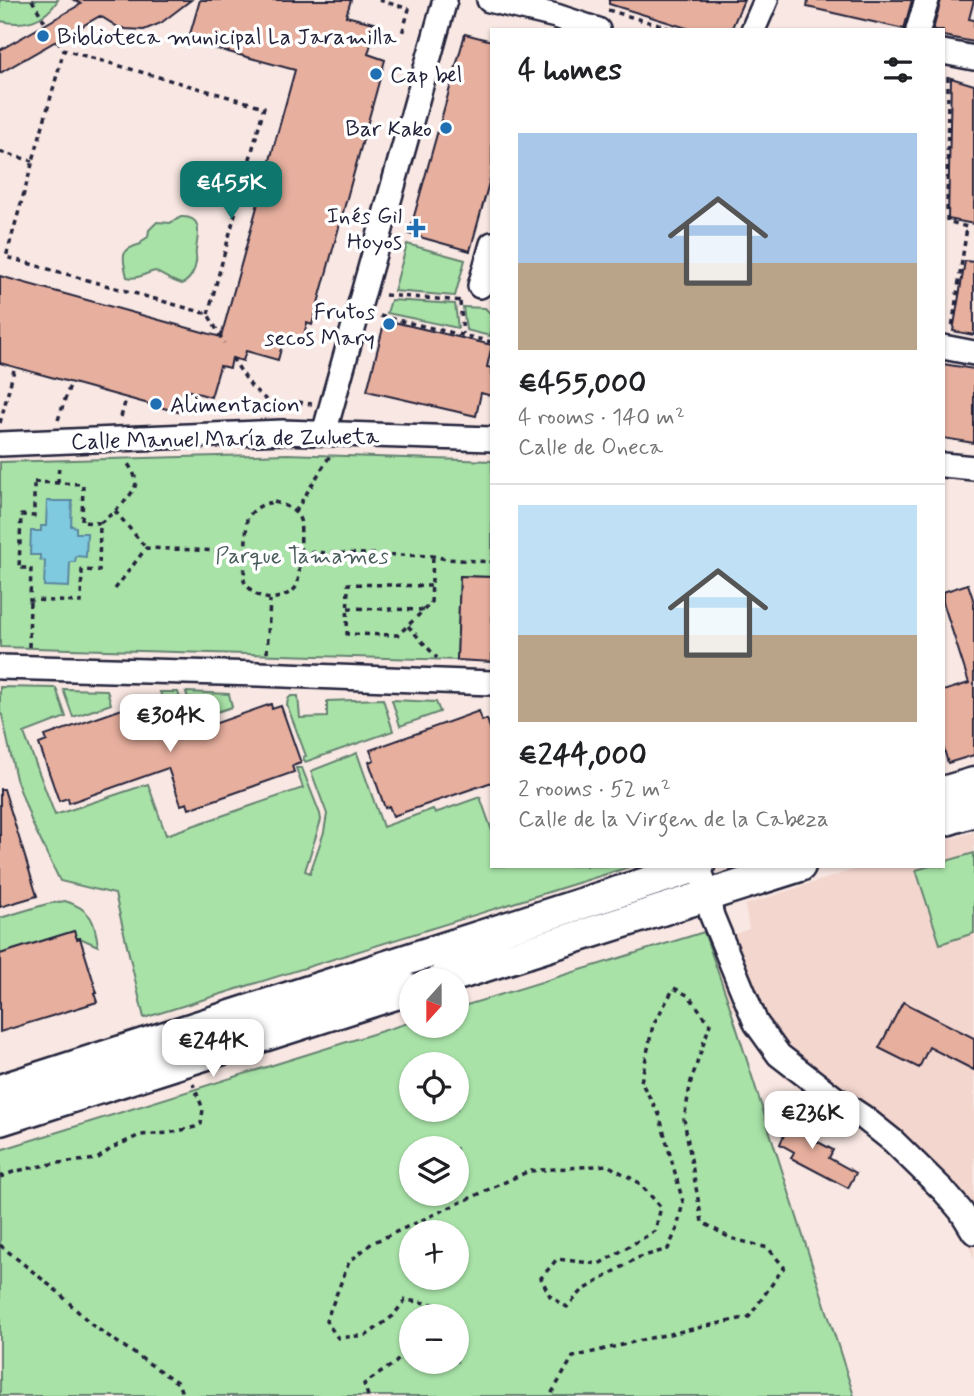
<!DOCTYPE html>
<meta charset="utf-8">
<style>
body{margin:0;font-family:Mynerve,sans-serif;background:#f6f6f6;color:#202124;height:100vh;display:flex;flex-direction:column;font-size:26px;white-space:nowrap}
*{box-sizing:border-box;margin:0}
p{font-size:23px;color:#757577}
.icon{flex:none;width:38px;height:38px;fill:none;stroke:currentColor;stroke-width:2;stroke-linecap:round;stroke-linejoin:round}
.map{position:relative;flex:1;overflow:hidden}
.details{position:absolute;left:490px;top:28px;width:455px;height:840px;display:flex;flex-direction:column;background:#fff;border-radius:0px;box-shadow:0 2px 5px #0004}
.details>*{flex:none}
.needle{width:46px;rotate:201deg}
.tools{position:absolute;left:399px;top:968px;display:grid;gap:14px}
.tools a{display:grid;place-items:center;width:70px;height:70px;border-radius:50%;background:#fff;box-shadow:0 2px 5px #0004;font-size:35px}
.price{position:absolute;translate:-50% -60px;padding:0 16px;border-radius:14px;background:#fff;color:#222;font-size:23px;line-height:46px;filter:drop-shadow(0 2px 4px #0008)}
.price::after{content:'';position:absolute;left:50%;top:42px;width:21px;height:16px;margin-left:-10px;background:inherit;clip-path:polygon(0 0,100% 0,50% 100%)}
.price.selected{background:#0f766e;color:#fff}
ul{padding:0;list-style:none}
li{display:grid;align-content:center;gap:14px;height:371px;padding:0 28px}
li+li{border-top:2px solid #e0e0e0}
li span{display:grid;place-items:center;height:217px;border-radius:0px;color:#555}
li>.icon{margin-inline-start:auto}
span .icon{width:126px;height:126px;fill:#fffc;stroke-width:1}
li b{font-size:30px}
h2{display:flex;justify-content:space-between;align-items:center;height:84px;padding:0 28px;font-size:30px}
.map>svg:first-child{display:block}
.built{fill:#f3d6ce}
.green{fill:#a8e2a7;stroke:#658271;stroke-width:2;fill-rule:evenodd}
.water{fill:#80cae0;stroke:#5a879e;stroke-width:2}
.building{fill:#e7af9e;stroke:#22223b;stroke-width:2}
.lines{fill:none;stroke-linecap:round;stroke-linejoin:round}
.minor-casing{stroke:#22223b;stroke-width:28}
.major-casing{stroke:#22223b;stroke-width:35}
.path{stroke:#22223b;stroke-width:3.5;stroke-dasharray:5 5;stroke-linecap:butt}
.minor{stroke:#fff;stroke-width:23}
.major{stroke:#fff;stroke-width:30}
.poi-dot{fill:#1f6fb2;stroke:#fff;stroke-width:2.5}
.labels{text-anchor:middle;stroke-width:7;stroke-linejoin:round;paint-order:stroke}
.poi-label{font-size:23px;fill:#22223b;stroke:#fff;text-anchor:start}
.street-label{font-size:23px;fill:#22223b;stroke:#fff}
.park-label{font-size:23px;fill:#4a5c5b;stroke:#fff}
</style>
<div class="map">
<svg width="974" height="1396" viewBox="0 0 974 1396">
<rect width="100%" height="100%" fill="#f8e7e2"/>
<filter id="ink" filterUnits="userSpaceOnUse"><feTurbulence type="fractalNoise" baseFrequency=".0143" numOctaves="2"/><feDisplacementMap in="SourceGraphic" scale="14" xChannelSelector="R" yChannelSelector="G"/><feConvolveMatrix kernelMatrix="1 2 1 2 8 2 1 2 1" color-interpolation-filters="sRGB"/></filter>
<g filter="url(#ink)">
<path class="built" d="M974,832v427l-9,-23 -30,-38 -122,-109 -29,-10 -56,-78 -20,-57 41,-15 -4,-24 120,-39h78v-25z"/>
<path class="green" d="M0,0h58c-14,22 -34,26 -58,21z
M181,217c24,-1 16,20 15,33 -1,4 1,8 0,12 -1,9 -6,18 -14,22 -10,-3 -18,-8 -27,-13 -10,2 -17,9 -28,6 -4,-19 -9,-27 14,-33l1,-3 6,-4 1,-7 8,-8 13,1z
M407,244l58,16 -10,36 -61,-5z
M391,300l64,4 3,24 -71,-15z
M463,307l22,1 7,7 -2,21 -24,-6z
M287,454l205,7v116l-32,-1 -3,84 -457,-13v-185z
M0,687l56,1 10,29 -42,16 31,82 93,-31 18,51 137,-47 -7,-20h6l18,46 1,6 -16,51 5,2 14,-41 3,-18 -16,-43 46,-18 26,74 50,-18 2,4 45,-16 12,34v35h140l-488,152 -29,-124 -55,-13 -27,-56 -17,-46 -14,-64 -2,-2z
M63,689l44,1 4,14 -38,13z
M160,692h18l10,32 -13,4z
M186,692l43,2 3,13 -37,12z
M291,696h7l2,22 27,-1v-16l56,-2 10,32 -88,31 -2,-5 3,-1 -19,-51 1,-6z
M392,700l44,2 4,10 -40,14z
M974,853v80l-34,11 -24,-74 14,-4h13v-4z
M65,901c26,8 30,20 33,45l-18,-8 -3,1 -3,-8 -74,23v-36l47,-14z
M704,932l24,69 126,395h-854v-246l411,-128v4h46v-18zM411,1064h46v46h-46zM411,1148h46v46h-46zM411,1232h46v46h-46zM411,1316h46v46h-46z"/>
<path class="water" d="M47,501h25l-1,25 5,1v6h11l-1,24 -10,-1 -1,6h-5l-1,25 -25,-1 1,-25 -5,-1v-5h-10l1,-24h10v-5h5z"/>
<path class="building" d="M74,0h117l-30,23 -17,7 -18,-1 -8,-2 -18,-11 -100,57v-23l81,-46z
M200,0h151l-5,16 31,8 -9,30 17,6 -73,265 -5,-2 -4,16 -18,-5 -7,26 -32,-9 -3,10 -11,-3 -2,10 -10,-2 -9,31 -25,-7 -5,18 -1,-1 -2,5 -178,-49v-87l221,61 74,-267 -107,-29z
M609,0h135l-13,30h-38l-84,-26z
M808,0h104l-8,29 -97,-22z
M941,0h33l-5,19 5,1v22l-31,-6v-6h-10z
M465,34l27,7v131l-22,79 -61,-17z
M951,78l23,7v139l-26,-5z
M965,261l9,1v73l-21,-4z
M385,320l107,25 -5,22 5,1v28l-11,-3 -5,23 -109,-25z
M943,364l31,5v74l-31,-5z
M460,576l32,1v85l-35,-2z
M968,584l6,18v153l-26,8 -5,-17v-55l26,-8 -26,-81v-10z
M148,700l2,5 8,-3 13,37 100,-35 1,5 9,-3 20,57 -9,3 2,6 -105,37 -2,-6 -6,2 -13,-37 -99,35 -1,-5 -9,3 -20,-57 8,-3 -2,-5z
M479,711l3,10 5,-2 5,15v48l-99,34 -4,-10 -4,2 -16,-46 5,-2 -4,-10z
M0,789h4l33,107 -37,11z
M74,931l3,8 3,-1 17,55h-3l3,9 -97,30v-78z
M903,1002l71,36v32l-45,-23 -10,21 -40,-20z
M782,1112l28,14 -5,9 28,15 -4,8 27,15 -8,15 -57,-30 3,-6 -14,-8 5,-11 -10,-6z"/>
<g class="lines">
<defs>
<path id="minor" d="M489,0l67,16 42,14
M753,30l13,-30
M918,30l9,-30
M943,52l31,6
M480,286l12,-42
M943,347l31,6
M324,433l121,-433
M0,444l282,-12 210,7
M943,465l31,3
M0,667l259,7 233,9
M703,879l9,37 44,107 23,32 57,44 27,18 30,24 50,49 18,21 13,21"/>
<path id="major" d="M943,792l31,-9
M943,821l31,-10
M441,980l359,-114
M0,1090l699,-224
M0,1120l411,-131"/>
</defs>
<use href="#minor" class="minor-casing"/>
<use href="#major" class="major-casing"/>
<path class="path" d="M32,0l14,24
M379,0l30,9 -7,25
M608,10l67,20
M57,40l7,10
M948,76l-1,145 20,6 -15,101
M0,152l33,9
M385,295l79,6
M460,302l3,32
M208,314l56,-207 -200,-57 -58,207 202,57 16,29
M380,316l112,26
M232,358l19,28 25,23
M298,402l14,2
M121,417l5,-18
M58,420l12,-35
M0,423l14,-53
M34,482l49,2 -1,38 18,1 -1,48 -17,-1 -1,32 -51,-2 1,-32h-12l2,-53 13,1z
M58,483l1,-20
M274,502c10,3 22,7 26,18 2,6 0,59 -3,65 -2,5 -7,8 -12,10 -17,8 -31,2 -41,-14l3,-63c8,-10 14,-14 27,-16z
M115,511l31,37
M295,512l36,-58
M100,523c10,-7 34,-27 36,-40 0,-8 -6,-16 -10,-22
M300,552l133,4 13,3 46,3
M431,586l-83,-2 -1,50 51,1 33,-32 2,-47
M115,589l31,-41 100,4
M348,608l75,2
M408,626l29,32
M29,647l1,-47
M267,653l3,-53
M0,1177l16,-6 41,-8 40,-4 15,-11 28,-13 29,-2 26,-6 6,-3 2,-15 -10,-25
M0,1245l58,47 34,33 86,58 5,13
M431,1316l2,-12 -28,-4 -12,16 -26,19 -29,3 -12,-17 23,-59 23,-19 157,-72 78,-6 31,17 23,25 -6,24 -56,33 -42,-5 -16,19 9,18 17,11 15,-16 55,-33 31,-9 9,-20 6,-27 -24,-88 -18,-32 12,-57 21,-37 15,8 21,28 -19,57 -7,38 18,103 28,16 38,10 16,19 -35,50 -103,22 -73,18 -23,39
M368,1396l-4,-12 31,-21 16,-17"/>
<use href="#minor" class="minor"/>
<use href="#major" class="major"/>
</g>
</g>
<g class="poi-dot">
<circle cx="43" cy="36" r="7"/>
<circle cx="376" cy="74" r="7"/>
<circle cx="446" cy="128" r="7"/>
<path d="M412.5 217.5h7v7h7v7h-7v7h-7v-7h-7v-7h7z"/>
<circle cx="389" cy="324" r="7"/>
<circle cx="156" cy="404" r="7"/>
</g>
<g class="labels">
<g class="poi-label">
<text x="57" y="44">Biblioteca municipal La Jaramilla</text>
<text x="390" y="82">Cap bel</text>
<text x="432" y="136" text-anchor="end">Bar Kako</text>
<text x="402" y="223" text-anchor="end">Inés Gil<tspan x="402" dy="26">Hoyos</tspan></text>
<text x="375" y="319" text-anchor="end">Frutos<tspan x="375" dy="26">secos Mary</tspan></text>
<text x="170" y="412">Alimentacion</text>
</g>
<g class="street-label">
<text transform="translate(225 438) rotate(-1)" y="8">Calle Manuel María de Zulueta</text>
</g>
<g class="park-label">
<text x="302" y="563">Parque Tamames</text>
</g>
</g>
</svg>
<div class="tools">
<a><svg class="needle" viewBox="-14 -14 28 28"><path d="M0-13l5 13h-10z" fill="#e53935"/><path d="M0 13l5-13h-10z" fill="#757577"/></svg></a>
<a><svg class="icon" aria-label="locate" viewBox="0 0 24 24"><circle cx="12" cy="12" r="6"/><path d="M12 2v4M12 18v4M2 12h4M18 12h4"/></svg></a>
<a><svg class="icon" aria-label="layers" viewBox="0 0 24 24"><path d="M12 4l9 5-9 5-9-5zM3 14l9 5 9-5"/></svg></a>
<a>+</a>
<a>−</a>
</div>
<b class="price selected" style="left:231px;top:221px">€455K</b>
<b class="price" style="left:170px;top:754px">€304K</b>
<b class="price" style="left:213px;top:1079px">€244K</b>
<b class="price" style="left:812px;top:1151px">€236K</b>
<section class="details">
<h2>4 homes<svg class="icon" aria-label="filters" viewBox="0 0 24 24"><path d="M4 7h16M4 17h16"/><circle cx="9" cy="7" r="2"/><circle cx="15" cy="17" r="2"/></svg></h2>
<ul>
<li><span style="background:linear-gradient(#a9c7e8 60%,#b9a48a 0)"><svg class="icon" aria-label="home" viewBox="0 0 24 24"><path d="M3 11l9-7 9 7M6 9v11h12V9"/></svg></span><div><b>€455,000</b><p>4 rooms · 140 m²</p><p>Calle de Oneca</p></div></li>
<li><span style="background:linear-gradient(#bfe0f5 60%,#b9a48a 0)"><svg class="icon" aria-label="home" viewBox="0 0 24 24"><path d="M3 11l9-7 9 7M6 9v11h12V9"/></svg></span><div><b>€244,000</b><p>2 rooms · 52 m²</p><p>Calle de la Virgen de la Cabeza</p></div></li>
</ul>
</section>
</div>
